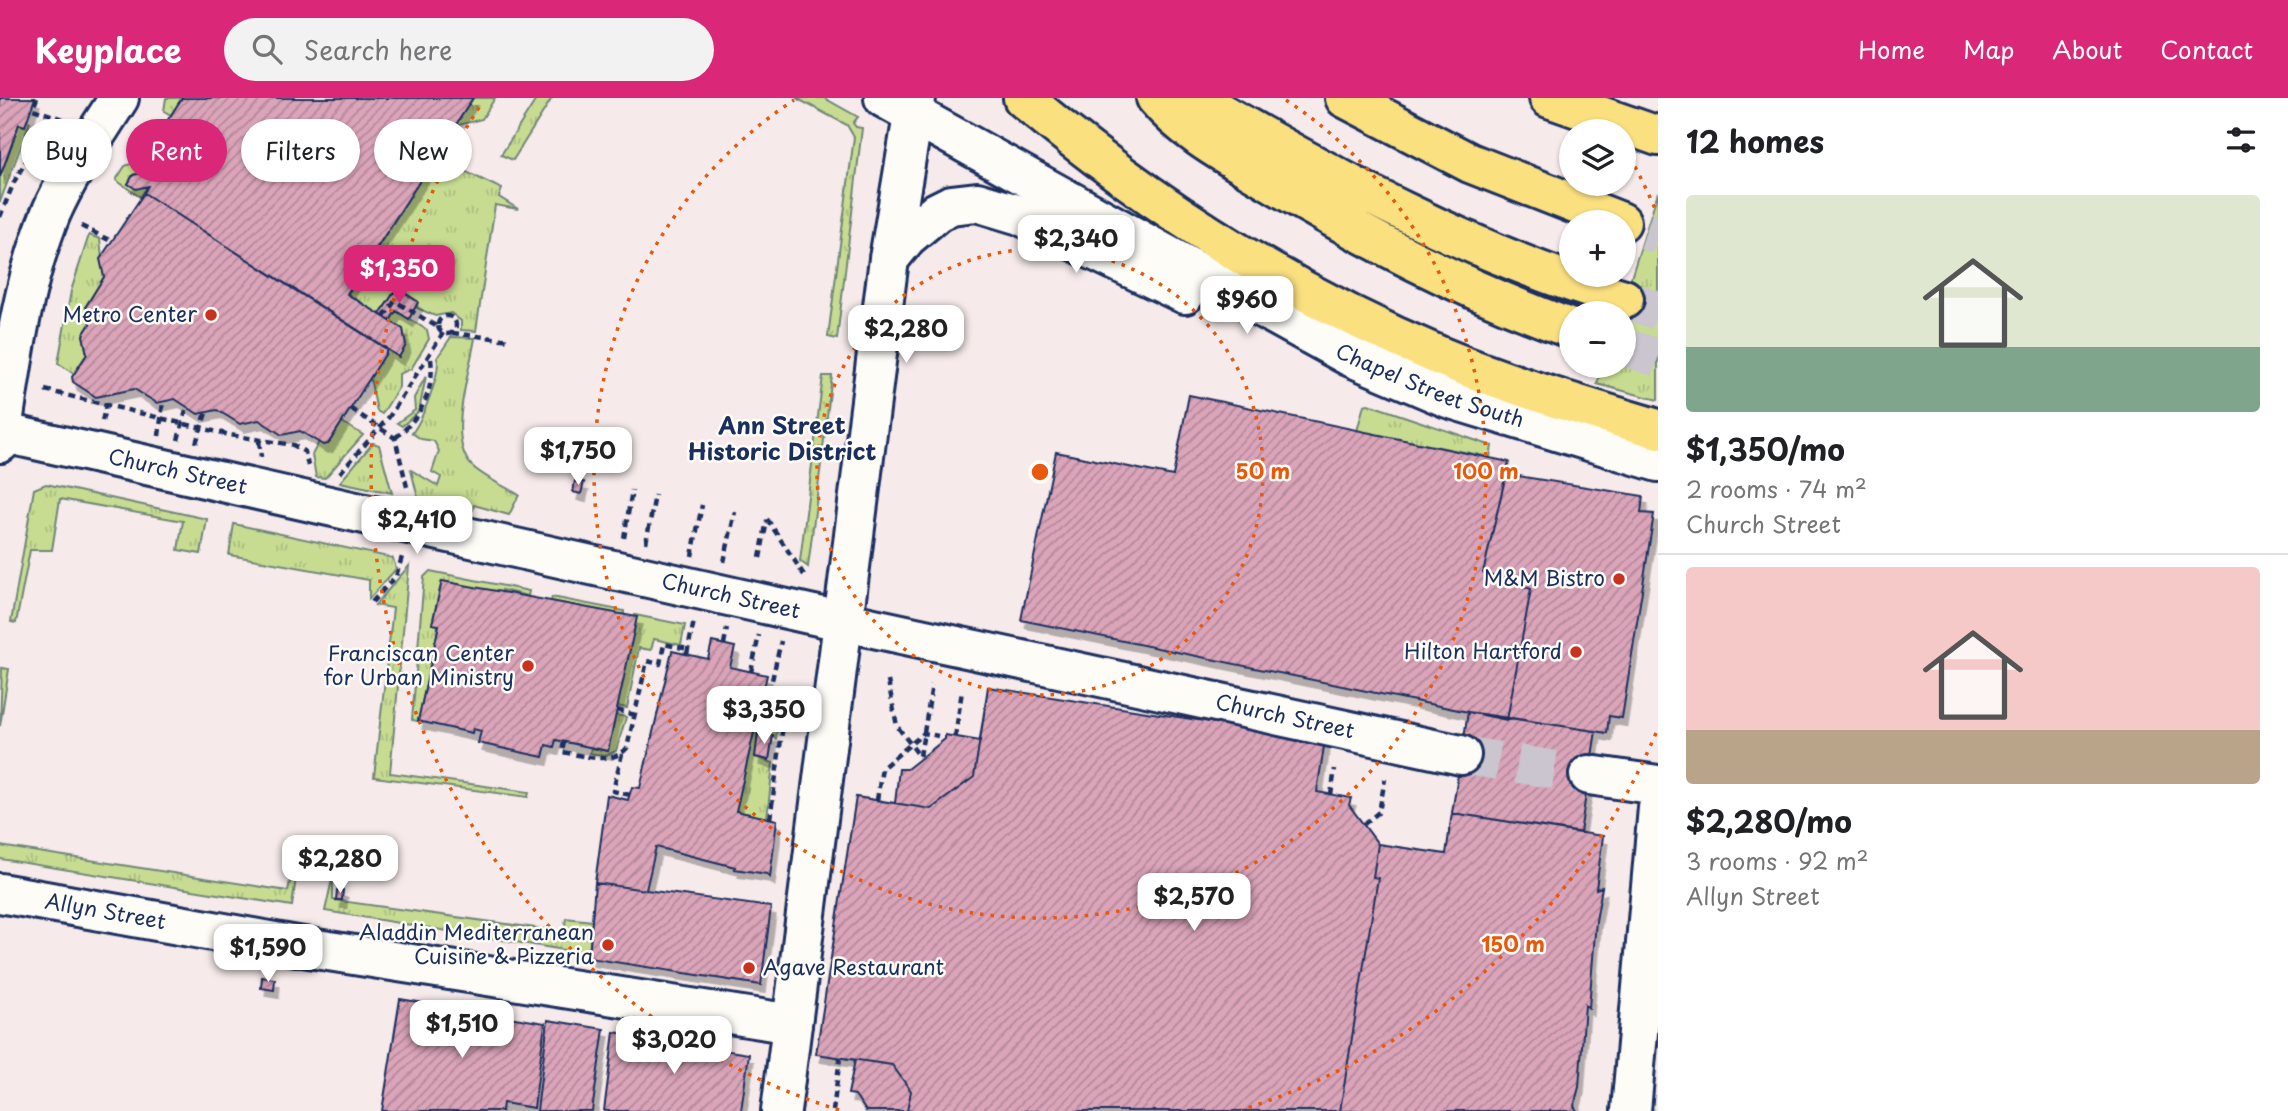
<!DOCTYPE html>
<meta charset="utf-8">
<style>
body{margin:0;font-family:"Playpen Sans",sans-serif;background:#f2f2f2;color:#202124;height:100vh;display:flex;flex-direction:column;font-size:26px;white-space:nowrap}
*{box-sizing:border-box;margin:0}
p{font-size:23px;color:#757577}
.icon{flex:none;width:38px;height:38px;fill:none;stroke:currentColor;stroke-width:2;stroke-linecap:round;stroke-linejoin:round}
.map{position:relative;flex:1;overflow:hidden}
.drawer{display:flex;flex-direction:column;background:#fff;width:630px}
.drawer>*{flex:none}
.guide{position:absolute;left:21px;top:21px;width:665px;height:63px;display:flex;gap:14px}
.fabs{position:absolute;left:1559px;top:21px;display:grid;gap:14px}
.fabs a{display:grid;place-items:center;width:77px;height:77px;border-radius:50%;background:#fff;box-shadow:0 2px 5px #0004;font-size:35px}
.price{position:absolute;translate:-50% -60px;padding:0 16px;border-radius:14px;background:#fff;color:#222;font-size:23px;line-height:46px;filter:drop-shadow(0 2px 4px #0008)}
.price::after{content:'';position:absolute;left:50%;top:42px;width:21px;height:16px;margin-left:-10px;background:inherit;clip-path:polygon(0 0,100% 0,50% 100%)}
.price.on{background:#db2777;color:#fff}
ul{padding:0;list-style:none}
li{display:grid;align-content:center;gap:14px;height:371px;padding:0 28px}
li+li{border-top:2px solid #e0e0e0}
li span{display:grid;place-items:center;height:217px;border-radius:7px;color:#555}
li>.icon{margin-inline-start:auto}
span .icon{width:126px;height:126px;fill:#fffc;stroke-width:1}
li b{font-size:30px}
h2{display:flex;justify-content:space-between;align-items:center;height:84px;padding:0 28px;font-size:30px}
.pill{padding:0 24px;border-radius:32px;background:#fff;box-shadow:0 2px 5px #0004;font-size:24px;line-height:63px}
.pill.on{background:#db2777;color:#fff}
header{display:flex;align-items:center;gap:42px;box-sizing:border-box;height:98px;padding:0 35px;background:#db2777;color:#fff}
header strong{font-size:33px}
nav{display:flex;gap:38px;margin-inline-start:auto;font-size:24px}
.search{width:490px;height:63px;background:#f2f2f2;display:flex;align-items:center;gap:18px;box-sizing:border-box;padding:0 24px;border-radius:38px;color:#757577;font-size:26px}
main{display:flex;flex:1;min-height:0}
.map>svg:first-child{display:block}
.grass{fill:url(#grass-tufts);stroke:#718678;stroke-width:2}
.building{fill:url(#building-hatch);stroke:#1b2f5e;stroke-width:2;filter:url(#shadow)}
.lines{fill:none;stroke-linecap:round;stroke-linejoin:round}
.secondary-tunnel{stroke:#cac5ce;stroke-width:38;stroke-dasharray:38 19;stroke-linecap:butt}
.highway-tunnel{stroke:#cac5ce;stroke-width:38;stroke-dasharray:38 19;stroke-linecap:butt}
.secondary-casing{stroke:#1b2f5e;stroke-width:44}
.highway-casing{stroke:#1b2f5e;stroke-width:44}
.path{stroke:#1b2f5e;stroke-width:4.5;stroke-dasharray:7 5;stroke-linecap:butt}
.secondary{stroke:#fdfcf7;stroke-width:38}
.highway{stroke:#fbe080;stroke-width:38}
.ring{fill:none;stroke:#e8590c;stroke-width:3.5;stroke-dasharray:3.5 7}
.poi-dot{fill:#c8321e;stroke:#fdfcf7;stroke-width:2.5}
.labels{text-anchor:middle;stroke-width:5;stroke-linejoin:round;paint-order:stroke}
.poi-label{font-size:21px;fill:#1b2f5e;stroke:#fdfcf7;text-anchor:end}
.street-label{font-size:21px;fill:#1b2f5e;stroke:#fdfcf7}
.neighbourhood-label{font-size:23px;font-weight:bold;fill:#1b2f5e;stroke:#fdfcf7}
.centre{fill:#e8590c;stroke:#fdfcf7;stroke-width:3.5}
.ring-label{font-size:21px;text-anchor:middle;font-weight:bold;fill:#e8590c;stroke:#fdfcf7;stroke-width:5;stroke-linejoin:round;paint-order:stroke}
</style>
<header>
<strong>Keyplace</strong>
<div class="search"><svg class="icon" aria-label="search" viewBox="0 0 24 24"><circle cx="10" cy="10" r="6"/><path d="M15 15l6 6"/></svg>Search here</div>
<nav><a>Home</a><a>Map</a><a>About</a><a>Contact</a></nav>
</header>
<main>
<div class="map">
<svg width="1658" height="1013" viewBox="0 0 1658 1013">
<defs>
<pattern id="grass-tufts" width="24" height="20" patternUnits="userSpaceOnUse" patternTransform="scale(1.75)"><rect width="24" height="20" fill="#c7dc91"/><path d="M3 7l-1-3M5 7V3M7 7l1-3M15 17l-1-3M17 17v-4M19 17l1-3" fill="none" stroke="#aabd7f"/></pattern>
<pattern id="building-hatch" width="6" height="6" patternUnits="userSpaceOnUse" patternTransform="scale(1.75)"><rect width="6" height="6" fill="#dba4b8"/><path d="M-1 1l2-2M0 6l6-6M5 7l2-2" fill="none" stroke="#b18699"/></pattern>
<filter id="shadow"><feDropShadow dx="4.5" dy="8" stdDeviation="0" flood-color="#0004"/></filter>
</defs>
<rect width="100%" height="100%" fill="#f6eaea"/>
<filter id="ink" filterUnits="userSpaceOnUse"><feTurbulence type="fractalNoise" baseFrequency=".0143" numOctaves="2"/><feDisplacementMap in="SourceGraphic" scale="14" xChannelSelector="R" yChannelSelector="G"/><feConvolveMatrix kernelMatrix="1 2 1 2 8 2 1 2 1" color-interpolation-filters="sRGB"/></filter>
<g filter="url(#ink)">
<path class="grass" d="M166,0h16l-11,17 -7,-4z
M473,0h22l-13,21 -27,7z
M537,0h15l-39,62 -12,-5z
M796,0h28l34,19 -5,6 3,4 6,1 -25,211 -9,-2 26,-200 -7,-12z
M27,23l3,1 -30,80v-25l19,-53 5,2z
M435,59l67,32 -3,8 19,12 -23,-4 -19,126 -15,-1v-9l-10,-8 -16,3 -18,-8 1,-7 -21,-13 -17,26 -32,-20z
M136,64l11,10 -14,3 -5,9 20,2 -8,11 -24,-17 9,-14z
M1658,94v208l-61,-16 6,-18h21v-53h-4z
M89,137l11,4 4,38 -18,29 4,18 -7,11 4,19 -13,20 -16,-11 13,-72z
M396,213l31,19 2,9 -18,30 -12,5v13l-17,27 -5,-3 -7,-33 16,-25v-5l13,8 7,-11 -3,-16 -13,-8z
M451,239l24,1c-5,33 -29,102 -3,128 13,12 32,20 47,29l-10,20 -35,-10 -1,5 -55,-12 -7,-28 27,16 3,-9 -9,-5 7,-21 -5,-10 -13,-2 -9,-6c10,-12 30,-63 25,-75z
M426,278l-7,35 -17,15 -5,-3 18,-13 -1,-12z
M823,278h9l-24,191 -8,-6z
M1368,306l124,42 -2,11 -133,-26 7,-26z
M342,324l21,13 -38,43 -9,-1 -4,-22 7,-13 9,2z
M373,345l6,2 13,48 -52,-11z
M46,386l161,35 -6,35 -23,-4 5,-29 -123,-22 -8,51h-22l-14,73 -5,-1 23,-133z
M234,426l159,34 3,11 -27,30v-19l-140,-25z
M409,468l-19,207 139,19 -1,5 -154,-20 19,-169 -18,-3z
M430,473l99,20 -1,5 -26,-6 -1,4 -59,-13 -10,43 7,1 -21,96 -6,-1 12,-143z
M552,499l72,14v4l-73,-14z
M635,517l50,10 -4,20 -27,-6 -3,11 -12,-2 -12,60 -10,-2z
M2,570l7,1 -9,57z
M761,603l19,2 -4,36 -3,-4 -15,-1 -3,23 18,6 -6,55 -31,-7z
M615,617l11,2 -10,34 -11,5 -15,-3 1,-5 17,3z
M0,748l288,45 4,-20h5l-5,35 -292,-47z
M333,777v25l231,32 2,-14 26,3 -3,33 -264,-43z"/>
<path class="building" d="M0,0h35l-10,28 -6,-2 -19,53z
M182,0h291l-126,196 56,35 3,16 -7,12 -255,-164 4,-7 -12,3 -8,-5 5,-9 14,-3 -9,-6z
M144,95l242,155v5l-58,91 -5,1 -23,-14 -18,4 -23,-15 -19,4 -23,-14 -19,4 -23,-15 -18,4 -23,-14 -38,8 -23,-15 -1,-5 15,-23 -4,-19 7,-11 -4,-18 18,-29 -4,-18z
M397,190l21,14 -9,17 -13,-8 -6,10 -10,-7z
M1189,297l320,67 -26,111 48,16 -24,131 -486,-100 35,-168 117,24z
M1506,376l137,22 -2,17 13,1 -32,204 -13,-2 -2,17 -95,-15 -5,2 24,-131 -48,-16z
M575,383l9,1 -3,12 -8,-2z
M442,483l195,36 -29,134 -52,-11 -2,7 -8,-2 -3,12 -65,-14 3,-12 -8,-2 -1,4 -54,-12 21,-96 -7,-1z
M712,544l23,5 -5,20 37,8 -31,136 41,9 -7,57 -3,-3 -33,-5 1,-2 -79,-20 -10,43 -51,-7 12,-88 21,5 4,-13 8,1 32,-137 36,8z
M988,589l337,53 -8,52 34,6 -2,7 29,39 -5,33 5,1 -38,233h-433l4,-20 -19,-26 -76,-11 40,-257 75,12 43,-32z
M988,589l337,53 -8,52 34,6 -2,7 29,39 68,10 6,-41 151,23 -7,53 6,-2 -6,34 -7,87 -4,-3 -6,82 -5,19 3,5h-711l-11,-16 -7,-1 7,-34 -39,-6 40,-257 39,6 4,-34h8l38,-30v-4l35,6z
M1468,614l128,19 -16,102 -128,-20z
M758,635l15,2 -4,25 -14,-3z
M595,785l176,24 -10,78 -172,-27z
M337,792h6l-1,10h-6z
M262,879l13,2 -1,11 -13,-2z
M400,901l145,24 -11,85 -31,-5 -1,8h-120z
M548,922l56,9 -12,82h-55z
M614,934l80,13v-5l22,4v5l33,5 -8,57h-137z"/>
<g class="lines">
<path class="secondary-tunnel" d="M1461,657l128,20"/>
<path class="highway-tunnel" d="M1646,133l12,4
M1624,201l34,12
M1624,249l34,11"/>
<defs>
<g id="secondary">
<path id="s1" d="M884,0l465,258 99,42 210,64"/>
<path d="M889,161l18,-22 30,-25 14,-7 26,-3 43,13 165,79"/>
<path id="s2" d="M0,334l809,182 652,141"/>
<path d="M0,345c12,-77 21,-157 51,-230 18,-41 45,-78 68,-115"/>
<path d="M1589,677l69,10"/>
<path id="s3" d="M0,795l297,53 495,78"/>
<path d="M781,1013l108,-852 27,-161"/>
<path d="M1631,1013l27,-303"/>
</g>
<path id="highway" d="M1023,0c126,106 267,195 419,259 70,29 143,50 216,72
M1156,0c29,35 73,58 111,81 98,59 197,111 305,150
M1195,0c137,79 277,157 429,201
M1345,0l125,65 151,59
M1549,0l109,38"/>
</defs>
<use href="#secondary" class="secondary-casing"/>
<use href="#highway" class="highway-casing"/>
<path class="path" d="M37,0l-4,11 33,11
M0,119l14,-35 34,-60 14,6
M81,128l30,15
M438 227a9 9 0 1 1 18 0a9 9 0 1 1-18 0Z
M384,219l11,-16 44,27
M452,235l58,7
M45,292l185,45 63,10 12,7 3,14
M351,311l44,29 13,53
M102,323l4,-16
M159,338l4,-34
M395,340c26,-20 42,-51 35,-85
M178,342l9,-33
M259,343l2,16
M196,345l10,-30
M340,375l49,-56 54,-84
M767,421l39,59
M624,440l8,-48
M646,445l9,-48
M692,458l10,-51
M760,460l7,-38
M724,464l11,-50
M372,504l24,-26 6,-19
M724,546l3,-16
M687,556l7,-33
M751,574l8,-37
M888,583l9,45 23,31
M617,612l18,5
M955,639l7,-46
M564,644l-2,10c20,3 50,14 65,-4l20,-87 13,3 4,-20 24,5
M622,656l-9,37 17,4
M920,658l12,-71
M1331,697l4,-26
M877,702l5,-32 42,-35 14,3
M770,721l17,-123 -18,-3 12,-52
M1364,726l15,-12 6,-33
M833,1013l7,-53"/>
<use href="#secondary" class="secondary"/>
<use href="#highway" class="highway"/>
</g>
</g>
<g class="ring">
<circle cx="1040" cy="374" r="223"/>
<path d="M1286 2A446 446 0 1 1 794 2"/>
<path d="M1656 635A669 669 0 0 1 1241 1012M839 1012A669 669 0 0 1 482 5M1625 50A669 669 0 0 1 1656 113"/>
</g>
<g class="poi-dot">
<circle cx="211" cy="217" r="7"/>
<circle cx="1619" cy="481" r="7"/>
<circle cx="1576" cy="554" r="7"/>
<circle cx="528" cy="568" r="7"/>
<circle cx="608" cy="847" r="7"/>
<circle cx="749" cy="870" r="7"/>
</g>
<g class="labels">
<g class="poi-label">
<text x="197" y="224">Metro Center</text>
<text x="1605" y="488">M&amp;M Bistro</text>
<text x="1562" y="561">Hilton Hartford</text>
<text x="514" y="563">Franciscan Center<tspan x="514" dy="24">for Urban Ministry</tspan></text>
<text x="594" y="842">Aladdin Mediterranean<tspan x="594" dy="24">Cuisine &amp; Pizzeria</tspan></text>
<text x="763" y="877" text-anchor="start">Agave Restaurant</text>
</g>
<g class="street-label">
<text dy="7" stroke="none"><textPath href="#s1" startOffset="618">Chapel Street South</textPath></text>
<text dy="7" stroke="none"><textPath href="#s2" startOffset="182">Church Street</textPath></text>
<text dy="7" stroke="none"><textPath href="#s2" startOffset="749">Church Street</textPath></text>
<text dy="7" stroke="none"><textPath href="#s2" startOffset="1316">Church Street</textPath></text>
<text dy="7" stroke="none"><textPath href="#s3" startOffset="107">Allyn Street</textPath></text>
</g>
<g class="neighbourhood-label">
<text x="782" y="336">Ann Street<tspan x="782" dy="26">Historic District</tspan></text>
</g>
</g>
<circle cx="1040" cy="374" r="10" class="centre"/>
<g class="ring-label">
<text x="1263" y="381">50 m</text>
<text x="1486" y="381">100 m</text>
<text x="1513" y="854">150 m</text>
</g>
</svg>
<div class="fabs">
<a><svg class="icon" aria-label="layers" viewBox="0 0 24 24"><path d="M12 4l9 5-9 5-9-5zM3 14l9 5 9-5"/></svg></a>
<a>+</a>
<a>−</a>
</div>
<b class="price" style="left:1076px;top:177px">$2,340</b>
<b class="price on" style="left:399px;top:207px">$1,350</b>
<b class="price" style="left:1247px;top:238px">$960</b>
<b class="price" style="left:906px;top:267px">$2,280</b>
<b class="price" style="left:578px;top:389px">$1,750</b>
<b class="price" style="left:417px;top:458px">$2,410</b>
<b class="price" style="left:764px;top:648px">$3,350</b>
<b class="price" style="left:340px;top:797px">$2,280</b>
<b class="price" style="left:1194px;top:835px">$2,570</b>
<b class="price" style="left:268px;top:886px">$1,590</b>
<b class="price" style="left:462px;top:962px">$1,510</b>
<b class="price" style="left:674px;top:978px">$3,020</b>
<div class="guide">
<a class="pill">Buy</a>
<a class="pill on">Rent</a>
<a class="pill">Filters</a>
<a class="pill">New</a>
</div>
</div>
<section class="drawer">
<h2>12 homes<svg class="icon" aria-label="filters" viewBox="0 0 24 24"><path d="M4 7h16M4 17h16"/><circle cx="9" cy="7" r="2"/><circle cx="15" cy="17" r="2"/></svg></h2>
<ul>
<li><span style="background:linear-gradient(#dfe7d0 70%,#7fa58c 0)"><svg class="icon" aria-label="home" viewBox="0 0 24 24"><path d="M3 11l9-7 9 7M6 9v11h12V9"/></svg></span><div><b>$1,350/mo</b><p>2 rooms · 74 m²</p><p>Church Street</p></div></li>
<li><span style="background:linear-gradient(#f6c9c9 75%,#b9a48a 0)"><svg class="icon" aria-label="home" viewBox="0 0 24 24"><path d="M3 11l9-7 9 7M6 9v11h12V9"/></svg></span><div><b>$2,280/mo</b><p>3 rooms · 92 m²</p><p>Allyn Street</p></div></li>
</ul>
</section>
</main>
